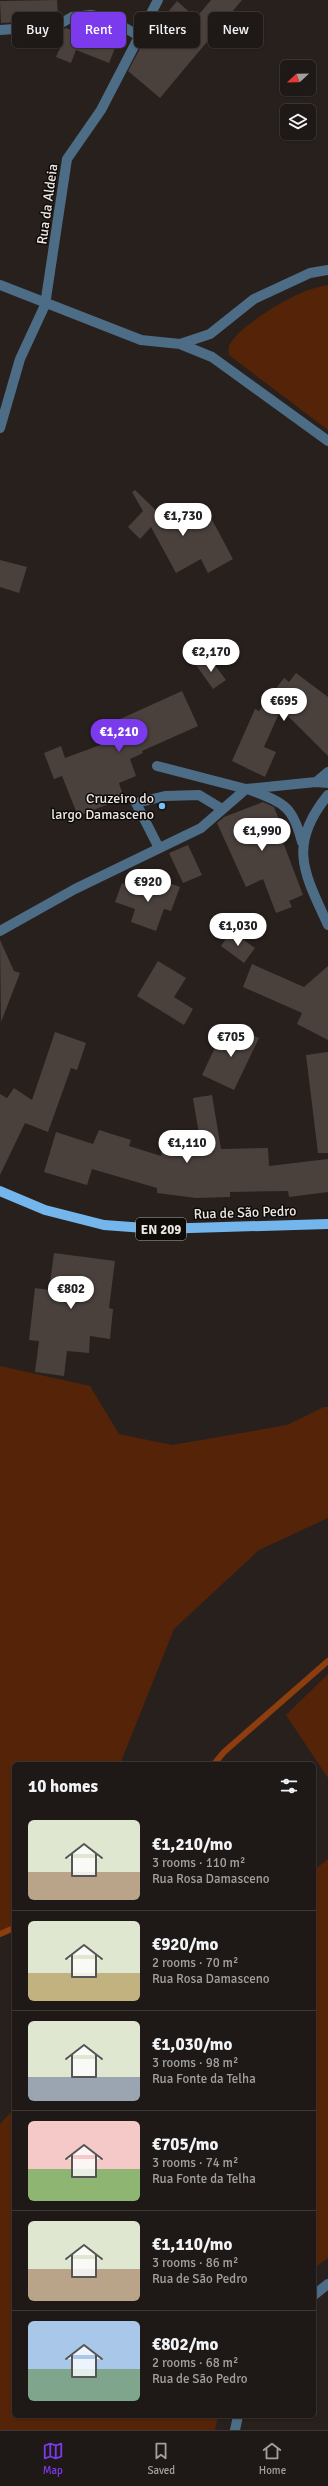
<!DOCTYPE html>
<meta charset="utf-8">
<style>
body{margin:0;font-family:Signika,sans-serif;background:#26211f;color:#f1f3f6;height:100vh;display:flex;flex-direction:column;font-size:15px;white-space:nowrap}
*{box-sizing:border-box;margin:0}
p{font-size:13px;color:#a1a0a1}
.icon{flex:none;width:22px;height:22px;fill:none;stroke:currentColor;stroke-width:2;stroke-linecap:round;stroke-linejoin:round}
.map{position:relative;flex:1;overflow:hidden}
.panel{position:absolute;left:12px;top:1762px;width:304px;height:656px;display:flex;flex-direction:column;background:#1e1816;border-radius:6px;box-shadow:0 1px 3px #0004,0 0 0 1px #3c3735}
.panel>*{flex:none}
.guide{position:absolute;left:12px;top:12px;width:304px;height:36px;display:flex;gap:8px}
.needle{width:26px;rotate:248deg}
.controls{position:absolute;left:280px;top:60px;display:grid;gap:8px}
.controls a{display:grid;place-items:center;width:36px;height:36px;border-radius:6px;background:#1e1816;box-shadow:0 1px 3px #0004,0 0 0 1px #3c3735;font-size:20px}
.price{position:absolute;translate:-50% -34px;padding:0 9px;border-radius:14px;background:#fff;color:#222;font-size:13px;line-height:26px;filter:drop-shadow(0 1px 2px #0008)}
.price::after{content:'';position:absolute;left:50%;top:24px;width:12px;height:9px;margin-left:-6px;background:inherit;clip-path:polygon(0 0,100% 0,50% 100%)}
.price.on{background:#7c3aed;color:#fff}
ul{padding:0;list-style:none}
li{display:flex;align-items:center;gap:12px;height:100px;padding:0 16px}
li+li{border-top:1px solid #3c3735}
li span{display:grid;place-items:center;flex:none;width:112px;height:80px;border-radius:6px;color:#555}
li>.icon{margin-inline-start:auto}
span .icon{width:48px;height:48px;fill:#fffc;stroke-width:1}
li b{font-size:17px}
h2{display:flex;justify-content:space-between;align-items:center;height:48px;padding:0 16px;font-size:17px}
.tag{padding:0 14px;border-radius:6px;background:#1e1816;box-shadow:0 1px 3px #0004,0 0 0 1px #3c3735;font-size:14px;line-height:36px}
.tag.on{background:#7c3aed;color:#fff}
.tabs{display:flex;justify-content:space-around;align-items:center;height:56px;border-top:1px solid #3c3735;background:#1e1816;font-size:11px;color:#a1a0a1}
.tabs a{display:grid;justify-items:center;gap:2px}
.tabs .on{color:#7c3aed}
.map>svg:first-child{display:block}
.green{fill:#552308}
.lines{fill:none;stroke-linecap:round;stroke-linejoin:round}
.stream{stroke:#8e3d0e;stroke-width:6}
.building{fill:#4a413d}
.service{stroke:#4d6c86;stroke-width:10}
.minor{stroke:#4d6c86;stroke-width:10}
.tertiary{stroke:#4d6c86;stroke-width:10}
.primary{stroke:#74b6ec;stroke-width:10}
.poi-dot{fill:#7abff8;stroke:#0e0b09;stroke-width:1.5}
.labels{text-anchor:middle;stroke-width:3;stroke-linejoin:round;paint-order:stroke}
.shield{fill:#0e0b09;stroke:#a9a5a3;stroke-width:1}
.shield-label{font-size:13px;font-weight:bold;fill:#ece7e5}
.street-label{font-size:14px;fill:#ece7e5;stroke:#0e0b09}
.poi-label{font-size:14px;fill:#ece7e5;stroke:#0e0b09;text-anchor:end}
</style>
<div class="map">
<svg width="328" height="2430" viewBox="0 0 328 2430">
<rect width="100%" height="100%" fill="#28201d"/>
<path class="green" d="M328,285v145l-99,-75c0,-3 -1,-6 0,-9 6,-17 55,-46 72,-53 8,-4 18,-6 27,-8z
M0,1366l90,20 29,48 53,11 115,-20 37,-18h4v111l-69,32 -85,79 -54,135h-106v163l-14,7z
M328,1674v104l-42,-63z
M328,1859v399l-14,10v-398z
M14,2109v307h204l-3,14h-215v-306z"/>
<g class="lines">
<path class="stream" d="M214,1764l10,-12 104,-91
M0,1934l14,-6"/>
</g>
<path class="building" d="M57,0l1,17 -4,3 -53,3 -1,-22z
M211,0h31l-82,98 -32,-27 31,-58 5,4 13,-16 19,17z
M66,28l49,20 -6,15 -33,-13 -5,13 -15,-6 4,-9 -6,-2 6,-15z
M135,490l32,31 28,-15 8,14 7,-4 23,43 -25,14 -7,-14 -25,14 -25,-46 -11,12 -12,-12 15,-16 -11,-19z
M0,560l27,7 -8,26 -19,-6z
M208,656l18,24 -13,9 -17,-24z
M296,673l32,24v59l-47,-47 -17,38 12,5 -11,25 -33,-16 23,-52 4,2 25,-33 5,4z
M182,691l16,35 -56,25 1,2 -13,6 6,17 -17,7 5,15 -46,18 -16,-40 -8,3 -10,-26 17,-7 4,12 38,-14 -7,-14z
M263,802l11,5 13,33 -4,2 20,53 -14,6 3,6 -16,6 -13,-34 -17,8 -29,-64 7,-6z
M188,845l14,30 -19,8 -14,-30z
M158,879l22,8 -9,24 -7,-2 -8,22 -25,-9 4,-13 -20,-7 7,-19 31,11z
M231,931l24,17 -11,15 -23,-17z
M0,940l14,31 6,2 -19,49z
M158,961l28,17 -12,19 19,12 -9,16 -47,-29z
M252,964l52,23 24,-21v74l-31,-16 5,-11 -59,-26z
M232,1026l27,12 -25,52 -32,-15 16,-34 6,3z
M55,1032l31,11 -9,27 -6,-2 -23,64 -23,-9 -25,52v-81l7,4 7,-10 18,12z
M328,1052v101h-10l-12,-98z
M212,1095l9,54 47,-1 1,18 59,-7v33l-39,5 -1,-6 -58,1v5l-34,1 -39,-5v-5l-65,-19 -5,16 -43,-13 12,-40 37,12 6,-14 32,10 -2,6 32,10 1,-9 40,6 -9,-55z
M54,1253l61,8 -6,47 4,1 -3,30 -20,-3 -1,17 -22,-2 -3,25 -29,-4 4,-31 -10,-1 6,-52 14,2z"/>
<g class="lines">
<path class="service" d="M157,766l89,23
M159,848l-23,-45 29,-7 34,-1 23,14"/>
<path class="minor" d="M0,30l56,-4 16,-9 19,-2 19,4 29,17
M0,285l141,55 39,4 32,13 116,84
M180,344l30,-10 44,-35 56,-26 18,-3
M0,428l20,-69 25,-54 22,-146 34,-49 57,-110
M316,782l12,-10
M248,789c35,14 44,15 54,53
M328,795c-41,50 -24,78 0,130
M0,931l75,-42 126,-61 45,-39 70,-7 12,1"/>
<path class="tertiary" d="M314,2295l14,-11
M235,2430l3,-14"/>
<path class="primary" d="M0,1191l45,19 59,15 54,4 170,-5"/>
</g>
<circle class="poi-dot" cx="162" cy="806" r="4"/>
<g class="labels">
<rect class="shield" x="136" y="1218" width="50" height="22" rx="3"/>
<g class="shield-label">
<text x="161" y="1234">EN 209</text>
</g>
<g class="street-label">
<text transform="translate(47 204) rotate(-82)" y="5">Rua da Aldeia</text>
<text transform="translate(245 1212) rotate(-2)" y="5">Rua de São Pedro</text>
</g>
<g class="poi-label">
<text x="154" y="803">Cruzeiro do<tspan x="154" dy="16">largo Damasceno</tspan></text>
</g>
</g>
</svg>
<div class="controls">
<a><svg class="needle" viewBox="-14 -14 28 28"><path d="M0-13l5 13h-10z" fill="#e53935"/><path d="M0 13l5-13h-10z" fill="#a1a0a1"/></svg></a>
<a><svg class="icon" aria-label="layers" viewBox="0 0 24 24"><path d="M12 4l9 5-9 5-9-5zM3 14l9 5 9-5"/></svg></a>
</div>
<b class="price" style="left:183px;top:537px">€1,730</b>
<b class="price" style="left:211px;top:673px">€2,170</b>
<b class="price" style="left:284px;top:722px">€695</b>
<b class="price on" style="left:119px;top:753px">€1,210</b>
<b class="price" style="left:262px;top:852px">€1,990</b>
<b class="price" style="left:148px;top:903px">€920</b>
<b class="price" style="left:238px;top:947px">€1,030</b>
<b class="price" style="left:231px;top:1058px">€705</b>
<b class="price" style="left:187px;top:1164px">€1,110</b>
<b class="price" style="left:71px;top:1310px">€802</b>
<div class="guide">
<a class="tag">Buy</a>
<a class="tag on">Rent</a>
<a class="tag">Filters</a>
<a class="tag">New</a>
</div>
<section class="panel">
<h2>10 homes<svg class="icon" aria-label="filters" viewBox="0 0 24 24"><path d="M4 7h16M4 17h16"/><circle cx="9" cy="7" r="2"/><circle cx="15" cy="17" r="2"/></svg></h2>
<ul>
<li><span style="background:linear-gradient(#dfe7d0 65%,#b9a48a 0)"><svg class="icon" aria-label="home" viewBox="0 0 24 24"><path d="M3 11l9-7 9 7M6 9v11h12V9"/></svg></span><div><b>€1,210/mo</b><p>3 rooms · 110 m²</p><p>Rua Rosa Damasceno</p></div></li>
<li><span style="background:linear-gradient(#dfe7d0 65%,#c2b280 0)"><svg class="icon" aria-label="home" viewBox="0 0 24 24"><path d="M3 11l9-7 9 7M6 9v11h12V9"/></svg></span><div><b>€920/mo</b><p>2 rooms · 70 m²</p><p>Rua Rosa Damasceno</p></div></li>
<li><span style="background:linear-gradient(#dfe7d0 70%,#9aa5b1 0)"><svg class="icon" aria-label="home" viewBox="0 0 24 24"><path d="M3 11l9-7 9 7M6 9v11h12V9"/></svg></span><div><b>€1,030/mo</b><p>3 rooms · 98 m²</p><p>Rua Fonte da Telha</p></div></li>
<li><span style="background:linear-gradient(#f6c9c9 60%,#8fb573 0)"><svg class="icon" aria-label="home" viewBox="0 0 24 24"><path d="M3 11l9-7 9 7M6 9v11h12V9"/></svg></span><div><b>€705/mo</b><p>3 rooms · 74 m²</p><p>Rua Fonte da Telha</p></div></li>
<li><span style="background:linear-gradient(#dfe7d0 60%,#b9a48a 0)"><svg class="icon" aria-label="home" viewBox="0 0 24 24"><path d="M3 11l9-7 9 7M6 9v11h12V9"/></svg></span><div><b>€1,110/mo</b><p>3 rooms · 86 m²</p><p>Rua de São Pedro</p></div></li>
<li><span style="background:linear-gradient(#a9c7e8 60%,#7fa58c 0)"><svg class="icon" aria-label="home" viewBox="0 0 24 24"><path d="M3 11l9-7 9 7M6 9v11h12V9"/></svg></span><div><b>€802/mo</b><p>2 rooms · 68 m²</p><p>Rua de São Pedro</p></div></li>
</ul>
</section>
</div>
<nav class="tabs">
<a class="on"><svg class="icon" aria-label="map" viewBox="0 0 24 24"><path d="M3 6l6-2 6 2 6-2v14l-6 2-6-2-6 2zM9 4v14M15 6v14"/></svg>Map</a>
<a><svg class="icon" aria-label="saved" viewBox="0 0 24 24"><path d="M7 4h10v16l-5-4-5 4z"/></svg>Saved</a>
<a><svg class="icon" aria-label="home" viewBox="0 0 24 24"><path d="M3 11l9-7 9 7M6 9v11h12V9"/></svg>Home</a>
</nav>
